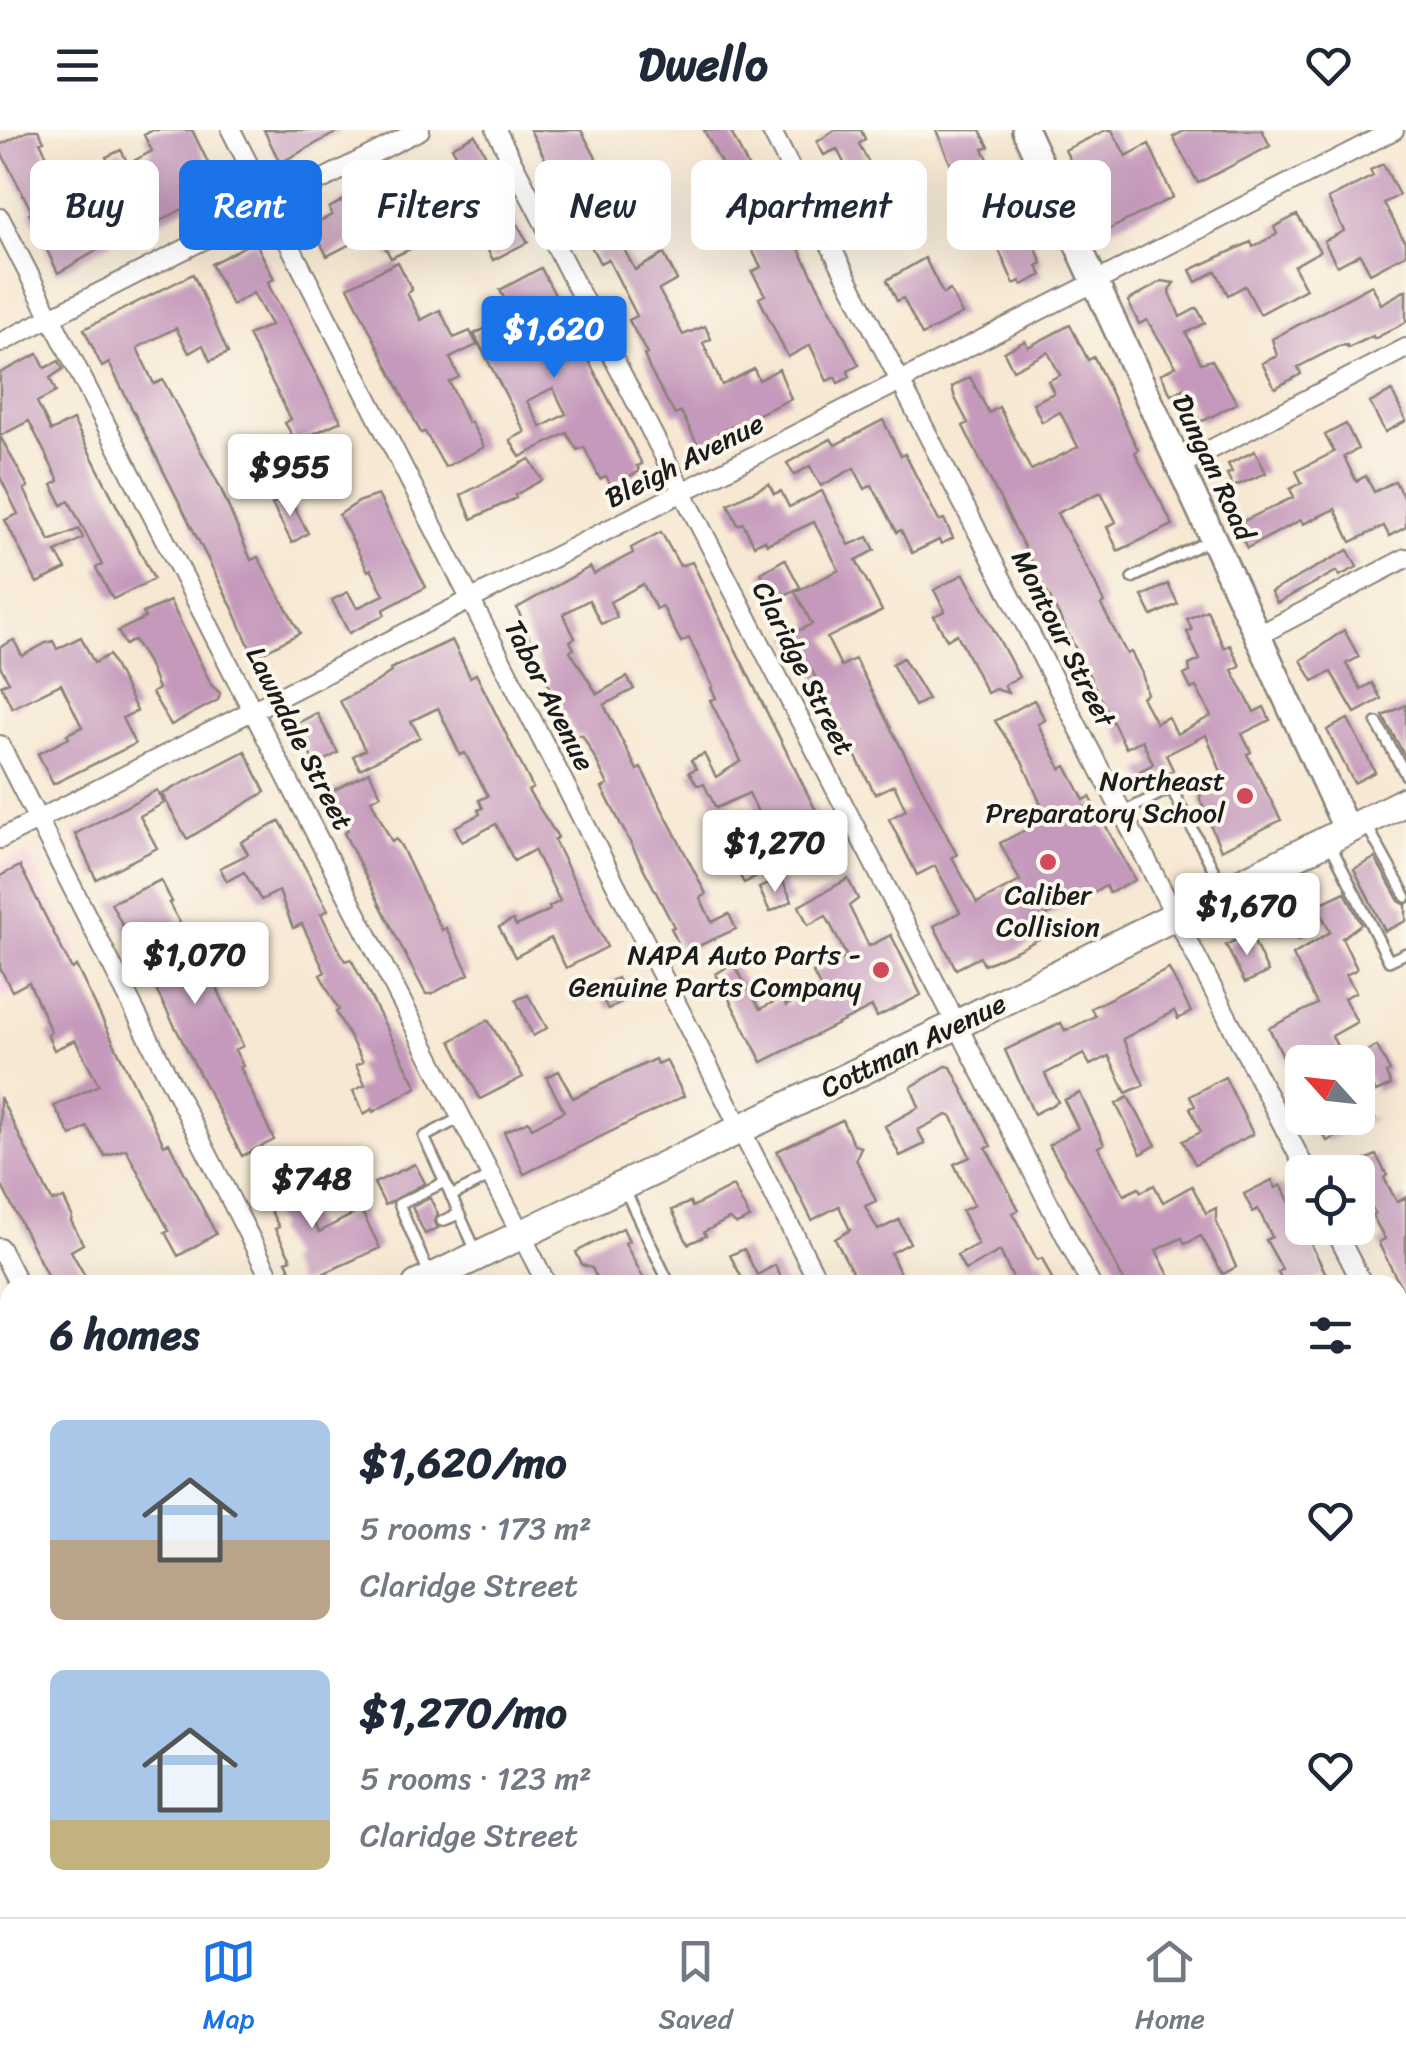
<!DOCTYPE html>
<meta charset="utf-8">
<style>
body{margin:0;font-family:Sriracha,sans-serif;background:#f6f6f7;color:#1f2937;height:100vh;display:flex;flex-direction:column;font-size:38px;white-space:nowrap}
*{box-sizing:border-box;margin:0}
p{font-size:32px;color:#747a83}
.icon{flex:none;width:55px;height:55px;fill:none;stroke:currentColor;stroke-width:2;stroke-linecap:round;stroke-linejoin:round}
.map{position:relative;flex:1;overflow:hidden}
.drawer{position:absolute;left:0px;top:1145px;width:1408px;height:642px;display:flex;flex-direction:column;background:#fff;border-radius:30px 30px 0 0;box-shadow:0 10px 40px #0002}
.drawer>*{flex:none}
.hud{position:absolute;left:30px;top:30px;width:1348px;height:90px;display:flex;gap:20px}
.needle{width:65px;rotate:297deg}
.tools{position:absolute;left:1285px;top:915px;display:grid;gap:20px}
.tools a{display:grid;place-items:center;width:90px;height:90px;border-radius:15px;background:#fff;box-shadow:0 10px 40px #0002;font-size:50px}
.price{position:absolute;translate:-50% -85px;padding:0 22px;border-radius:10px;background:#fff;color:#222;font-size:32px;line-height:65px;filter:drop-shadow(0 2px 5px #0008)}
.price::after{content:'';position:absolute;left:50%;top:60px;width:30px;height:22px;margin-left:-15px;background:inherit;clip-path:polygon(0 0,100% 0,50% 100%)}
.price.current{background:#1a73e8;color:#fff}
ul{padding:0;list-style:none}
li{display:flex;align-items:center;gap:30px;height:250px;padding:0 50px}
li span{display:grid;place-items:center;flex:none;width:280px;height:200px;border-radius:15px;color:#555}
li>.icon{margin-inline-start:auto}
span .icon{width:120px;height:120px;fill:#fffc;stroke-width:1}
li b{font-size:42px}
h2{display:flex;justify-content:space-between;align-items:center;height:120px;padding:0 50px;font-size:42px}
.pill{padding:0 35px;border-radius:15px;background:#fff;box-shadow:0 10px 40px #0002;font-size:35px;line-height:90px}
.pill.current{background:#1a73e8;color:#fff}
header{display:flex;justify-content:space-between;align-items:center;height:130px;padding:0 50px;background:#fff;font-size:45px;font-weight:700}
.dock{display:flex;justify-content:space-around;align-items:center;height:140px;border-top:2px solid #e0e1e3;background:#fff;font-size:28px;color:#747a83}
.dock a{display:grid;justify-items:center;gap:5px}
.dock .current{color:#1a73e8}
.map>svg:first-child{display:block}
.built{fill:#f4cfde}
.building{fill:#c599bb;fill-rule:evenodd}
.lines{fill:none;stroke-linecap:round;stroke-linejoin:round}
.lane-casing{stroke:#8a8278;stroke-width:14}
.street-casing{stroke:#8a8278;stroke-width:22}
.secondary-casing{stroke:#8a8278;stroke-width:30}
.primary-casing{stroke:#8a8278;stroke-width:32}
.lane{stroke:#fff;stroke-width:9}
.street{stroke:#fff;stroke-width:18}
.secondary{stroke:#fff;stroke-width:25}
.primary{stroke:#fff;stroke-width:28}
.poi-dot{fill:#d1495b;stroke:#fbf7ec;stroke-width:4}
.labels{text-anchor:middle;stroke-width:8;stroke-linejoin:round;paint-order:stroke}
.street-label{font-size:28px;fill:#1c1c1c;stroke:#fbf7ec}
.poi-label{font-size:28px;fill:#1c1c1c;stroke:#fbf7ec;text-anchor:end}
</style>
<header><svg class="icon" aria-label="menu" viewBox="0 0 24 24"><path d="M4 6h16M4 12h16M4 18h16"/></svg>Dwello<svg class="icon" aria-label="heart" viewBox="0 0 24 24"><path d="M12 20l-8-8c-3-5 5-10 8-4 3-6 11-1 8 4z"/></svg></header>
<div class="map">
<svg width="1406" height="1787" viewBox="0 0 1406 1787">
<rect width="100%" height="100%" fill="#fbf7ec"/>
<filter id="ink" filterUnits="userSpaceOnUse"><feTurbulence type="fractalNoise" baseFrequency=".01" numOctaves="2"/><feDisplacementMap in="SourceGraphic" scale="20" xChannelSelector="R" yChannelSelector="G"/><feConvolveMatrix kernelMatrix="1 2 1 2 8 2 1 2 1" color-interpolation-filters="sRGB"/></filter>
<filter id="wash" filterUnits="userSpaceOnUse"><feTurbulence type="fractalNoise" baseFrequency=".0048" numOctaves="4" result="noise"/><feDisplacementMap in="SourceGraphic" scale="40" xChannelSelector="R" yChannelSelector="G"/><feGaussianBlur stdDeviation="2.25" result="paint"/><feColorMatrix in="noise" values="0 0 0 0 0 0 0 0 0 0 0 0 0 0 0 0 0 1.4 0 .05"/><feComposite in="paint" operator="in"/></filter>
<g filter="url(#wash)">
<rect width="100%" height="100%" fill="#f7e8d3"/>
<path class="built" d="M26,722l54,105 -80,42v-133z"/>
<g id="blocks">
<path class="building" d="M30,0h8l6,11 -4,1 26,51 46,-23 -6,-13 15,-7 7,14 24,-13 -8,-16 9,-5h39l29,59 -90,47 -2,-4 -71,41 -29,-60 3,-1 -32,-62v-5z
M264,0h77l-61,33z
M530,0h51l16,30 -4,2 9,19 26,43 16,-7 7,14 -19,9 -7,11 10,19 29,-16 13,26 -18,10 24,45 22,-9 6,13 -8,4 19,42 32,-16 5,11 20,-11 12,30 -73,34 4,8 -21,10 -20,-39 -6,3 -25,-45 -6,-15 3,-1 -18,-34 8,-4 -29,-57 -8,4z
M704,0h26l37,75 7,-4 85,164 -11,6 2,6 -12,6 -3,-6 -8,4 -17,-36 -22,12 -29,-59 6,-3 -13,-23 9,-5 -16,-30 -5,2 -6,-13 14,-10z
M835,0h26l4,9 -6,5 17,32 26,-14 16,24 -24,12 -2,7 -14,8 -24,8 -17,-35 15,-7 -15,-30 -13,6 -7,-13z
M936,0h44l9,17 -6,2 14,28 4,-3 29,60 12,29 -5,3 5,9 -20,10 -2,-4 -6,3 -27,-61 -25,-49 -4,2 -4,-4z
M1106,0h6l14,26 23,-12 24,53 -67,34 -4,-6 -6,3 -19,-37 7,-4 -19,-37z
M1186,0h76l8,16 -72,37 -25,-46z
M475,5l16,30 -12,6 15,28 6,-3 28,46 -35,18 -15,-28 9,-4 -13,-24 2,-1 -12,-24 4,-2 -16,-30z
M1383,34l16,31 -15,8 22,41v10l-36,19 -10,-19 -23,12 -13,-25 20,-10 -16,-32 45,-23 -3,-6z
M428,35l10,19 -43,23 12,23 27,-13 8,17 -51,24 -15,-27 -49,25 -15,-31 20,-10 -3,-7 20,-11 4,7z
M1297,85l23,36 -26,15 12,23 -46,25 -15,-28 -17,9 -12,-24 -20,11 -6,-12 61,-28 2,5 24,-13 -3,-7z
M255,111l19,38 -6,3 2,6 71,133 -45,21 -11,-19 6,-4 -43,-84 23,-10 -18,-32 -21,12 -21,-41z
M925,128l18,36 7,-4 12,24 -40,21 -19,-37 -6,3 -10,-21z
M398,132l14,28 -5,3 14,27 19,-10 14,28 16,-7 7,14 -27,13 9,19 -10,5 19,41 3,-1 13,25 -39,20 -20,-35 -4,1 -73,-146z
M541,138l101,196 -5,2 3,5 -29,15 -5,-10 -6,3 -16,-32 -7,3 -10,-17 -47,24 -10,-17 15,-8 -51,-98 39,-19 -13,-25zM553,258l13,26 -25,13 -14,-26z
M193,144l35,79 -18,8 -7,-16 -14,8 -13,-25 -39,20 17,36 9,-4 57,107 31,73 7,-3 42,76 -46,24 -19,-44 -126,-250 -7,4 -18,-38z
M1162,151l12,2 -5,7 11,27 17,-9 8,15 -19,10 15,30 11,-3 25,43 -32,17 -5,1 -16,-32 -13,6 -10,-21 15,-8 -29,-46 -8,4 -11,-23z
M1372,155l9,19 25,-14v32l-32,17 -1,-3 -25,12 -1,-3 -8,1 -41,21 3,7 -26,14 -13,-25 15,-7 -5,-17z
M1070,195l18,35 6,-3 44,93 -3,3 38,72 -55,26 -11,-24 9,-5 -15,-30 -44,21 38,70 9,20 -3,2 26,49 4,-2 11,21 5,21 -5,3 14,26 12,-6 9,17 34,-18 -15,-29 -5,2 -7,-14 6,-3 -1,-7 11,-5 -13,-28 5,-2 -5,-11 20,-9 17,38 6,-3 10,21 -8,4 22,42 10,-5 6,13 -28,14 9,18 -4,2 34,66 -60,30 -21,-50v-5l26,-11 -20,-49 -40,20 7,15 -26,14 -7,-13 13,-7 -11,-24 -16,8 -163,-322 5,-3 -13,-25 -3,-11 18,-10 19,36 10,-6 32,63 47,-23 -18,-35 -18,10 -9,-19 21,-10 -6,-12 12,-6 -12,-23 -35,18 -9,-18 21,-11 3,6z
M38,224l7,14 14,-7 4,8 -13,9 6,14 -19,10 14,29 22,-11 81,159 -41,20 -17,-31 6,-3 -33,-64 -7,4 -10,-20 7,-4 -30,-60 -29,15 28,51 -4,2 26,52 29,-12 4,9 -27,14 10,17 -29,14 -32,-63 13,-6 -18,-37v-104z
M1392,261l14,30 -21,11 -15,-29z
M883,290l18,36 4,-2 34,67 5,-2 9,19 -12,6 -2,-4 -27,13 -11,-23 -4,2 -25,-47 -7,4 -11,-21 -33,18 -11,-20 -16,9 -7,-12 44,-24 4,6z
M1346,294l12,25 -14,8 12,24 10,-5 8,16 21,-11 11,22v24l-17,9 -5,-10 -33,16 -16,-33 -32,15 -2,-4 -54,28 -12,-23 59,-28 -4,-8 12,-6 -6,-12 38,-19 -9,-17z
M1255,321l11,22 -33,14 -6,-13 5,-2 -4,-8z
M530,329l12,21 -27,15 1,3 -44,21 -11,-24z
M769,354l5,10 7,-3 8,16 33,-16 27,54 19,-8 7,13 -19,10 26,51 -55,27 14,28 14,-7 102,196 -5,2 25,46 43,-22 -20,-38 47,-24 -24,-56 -28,-42 39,-21 11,20 -7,4 23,45 5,-3 18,34 6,-3 45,83 -26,13 -3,-7 -66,33 8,15 -28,15 -36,16 -4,-8 -24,12 -22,-43 26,-14 -25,-46 -18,9 -28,-56 17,-9 -12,-25 -19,9 -66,-129 -3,2 -17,-32 23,-11 -17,-32 44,-22 -25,-48 -47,22 -2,-4 -11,5 -11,-22 -5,2 -10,-21z
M288,365l20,38 -16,10 -20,-39z
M378,365l48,92 -43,23 2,5 -36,18 -17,-33 16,-8 9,16 27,-13 -13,-26 -3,2 -29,-56 21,-14z
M661,402l19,34 12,-4 143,287 -31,14 -2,-4 -7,4 -13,-26 -10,5 -23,-49 -33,15 -12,-24 -7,1 -8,-13 7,-3 -5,-9 13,-6 12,23 25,-16 -31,-61 6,-2 -5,-10 2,-1 -24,-49 -8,4 -19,-36 -6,3 -13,-25 -33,18 7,15 -16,7 -12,-24 -26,14 12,24 -5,3 4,8 -4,2 27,43 30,-17 7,12 -30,16 33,65 4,-2 65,126 -6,4 12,24 17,-8 7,15 -53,24 -12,-25 3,-1 -72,-139 6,-3 -12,-25 -14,-25 -6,1 -30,-56 -29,-72 73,-41 4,7 39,-21 -2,-5z
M1348,420l9,17 -18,9 -2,-5 -60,32 -6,-11z
M785,429l15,28 -19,10 -5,-10 -6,3 -9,-17z
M964,444l55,103 -15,8 4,8 -13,-4 -8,4 -30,-59 -10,6 -13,-24 11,-5 -11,-21z
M1168,454l10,20 -26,12 -10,-20z
M170,471l42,85 8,7 -2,7 -47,25 -19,-32 6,-4 -10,-26 -14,-23 -9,5 -7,-14 27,-13 -2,-5z
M1344,500l15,27 -13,7 15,25 11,-6 9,16 -26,14 -24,-41 -18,9 -12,-21z
M81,507l13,26 15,-8 28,56 -15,7 13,26 -82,40 -15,-30 31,-16 -2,-4 15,-7 -21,-43 -49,24 -11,-23 8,-3 -9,-16v-19l14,-7 8,16 24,-13 7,-2 4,8z
M452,510l18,37 6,-3 57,114 -5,3 30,46 -4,3 53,107 -41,21 -15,-30 -36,19 -16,-30 14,-7 3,6 34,-16 -1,-3 11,-6 -26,-51 -20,11 -18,-37 -34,18 -7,-15 25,-13 -2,-4 5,-2 -4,-8 9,-4 -23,-43 -5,2 -22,-47 -27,13 9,16 -60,32 -7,-13 12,-6 -25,-49 35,-18 16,-11 -1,-3z
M903,528l25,41 -13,7 -23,-42z
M1406,575v53l-23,-42z
M317,583l21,40 -23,12 -19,-41z
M1348,589l27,53 -21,11 -27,-53z
M245,621l20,41 -78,47 -25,-45z
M369,642l12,23 -10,5 21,42 4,-3 5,7 33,69 8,15 4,-2 23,46 -38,20h-5l-15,-28 -67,-133 4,-2 -21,-37z
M157,660l7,13 -24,13 17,32 -61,31 -21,-45z
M280,691l48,89 -7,4 24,47 6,-2 66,128 -44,25 -1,-3 -8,5 -11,-23 12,-6 -9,-20 7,-3 -27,-50 3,-2 -19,-35 5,-3 -23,-48 -9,4 -14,-37 -18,9 -17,-28 -17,9 -7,-13 28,-14 -7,-12z
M750,719l11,25 -17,9 -14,-25z
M1375,728l24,43 7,4v16l-21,10 -31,-62z
M20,736l52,103 4,-3 88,179 5,-2 47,91 -38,22 -13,-24 4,-1 -43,-82 -21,7 -18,-29 -16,9 -17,-30 45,-21 -24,-45 -21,10 -7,-16 4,-2 -22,-50 -17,9 -12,-23v-92z
M781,748l11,23 -22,11 -11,-24z
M848,749l10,20 -9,7 20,40 22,-11 30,60 -44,22 -5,-10 -110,55 -46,-88 17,-11 27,46 22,-11 4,8 34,-19 -7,-14 34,-16 -21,-41 -18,9 -9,-19z
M161,750l11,22 -3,1 26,47 6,-3 6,12 29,-14 8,15 -32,16 31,70 -8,4 8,16 -3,1 34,73 -32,16 -131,-253z
M1345,762l16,32 -19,14 15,31 -11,6 10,17 -12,6 13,24 -25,14 13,26h-43v33l-33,-67 48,-24 -24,-49 37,-23 -13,-27z
M1250,803l18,39 -23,11 -19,-38z
M1169,839l22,43 -13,7 -4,-8 -51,28 21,46 -18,8 -17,-37 -19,9 -6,-11 -39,20 13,28 -24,12 -29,-64 56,-27 4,8 30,-15 -4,-8z
M617,848l10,21 -19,10 -11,-20z
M528,865l19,33 -14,8 -17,-36z
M488,890l35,57 -43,22 -29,-58z
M1377,916l13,25 -4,2 5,12 -15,7 -18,-36z
M655,929l2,5 9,-4 18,36 -160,78 -20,-42 24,-11 4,7 32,-17 -18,-34 13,-6 14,27z
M946,936l5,1 40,79 -5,2 33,62 -6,3 24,47 5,-2 10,21 -13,6h-23l-16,-34 -35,19 -8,-15 21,-11 -16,-33 12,-6 -20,-41 16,-7 -18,-40 -5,-2 -29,15 7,14 -25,12 -15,-30 34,-19 -8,-20z
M1225,947l28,57 -58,30 -12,-23 18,-9 -11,-24 5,-2 -5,-10z
M1080,963l24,51 -6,3 26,48 15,-7 2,4 13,-7 9,17 29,-16 14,27 10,-5v13l20,46 -13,7 -22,-38 -16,8 -3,-6 -26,12 18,35h-48l-44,-85 -33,-55 29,-17 -14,-28z
M0,967l52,104 12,-2 8,17 -1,5 12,23 -12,7 19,34h-38l-52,-103z
M1128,967l28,48 -15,9 -25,-50z
M1315,988h61l-49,23z
M842,990l12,25 7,2 -5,12 20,42 -11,5 13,24 21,-10 11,23 -19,10 14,32h-46l-24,-46 15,-9 -11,-24 -27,14 -35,-69z
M1376,1025l11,20 -3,3 13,24 9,-5v100l-26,-51 -1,-4 6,-3 -13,-24 3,-2 -13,-24 -4,3 -2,-28z
M283,1033l36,69 42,-22 19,38 -82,37 -12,-24 5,-2 -16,-30 4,-2 -24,-47z
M415,1034l10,19 -40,22 -11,-22z
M1272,1050l4,8 5,-3 45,89 -16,8 1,3h-26l-7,-13 4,-3 -16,-29 6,-3 -14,-28 -5,3 -9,-18z
M733,1056l17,32 -13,6 -8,-5 -25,13 2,4 -18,8 -16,-34 18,-8 2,5z
M430,1068l8,16 -4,7 4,7 -13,6 -13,-27z
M623,1098l6,13 -4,2 22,42h-47l-8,-17 -10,-3 -6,-13z
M744,1119l13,26 18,-10 10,20h-48l7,-3 -14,-27z"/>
</g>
</g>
<g filter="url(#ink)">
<use href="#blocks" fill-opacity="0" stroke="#8a8278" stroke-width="2.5"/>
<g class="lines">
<defs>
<path id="lane" d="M1132,448l78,-38
M1377,593l29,52
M1124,682l47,-24 52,100
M1366,694l40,73
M1329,712l60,119 17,-8
M1268,742l30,62
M445,1052l-21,-45 38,-20
M624,1058l46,97
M451,1066l42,-21
M442,1091l17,-7
M430,1146l-31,-72 46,-22 31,69
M1398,1664l8,-4
M0,1672l10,-5
M1275,1778l5,9
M1144,1787l20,-9"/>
<path id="street" d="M231,0l589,1155
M496,0l595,1155
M771,0l536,1042
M0,88l547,1067
M0,213l420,-213
M1179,336l227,-118
M1259,505l147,-77
M0,615l274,540
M0,709l1394,-709
M1334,1098l29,57
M0,1118l19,37
M1398,1223l8,17
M1398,1476l8,-4
M1398,1751l8,17
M593,1778l4,9
M868,1778l5,9
M1139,1778l5,9
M790,1787l19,-9"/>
<path id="secondary" d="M1025,0l322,700
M0,1586l10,21
M88,1778l5,9"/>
<path id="primary" d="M417,1155l541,-261 448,-223
M0,1370l10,12
M318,1778l7,9"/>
</defs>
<use href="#lane" class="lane-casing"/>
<use href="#street" class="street-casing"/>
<use href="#secondary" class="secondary-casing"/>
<use href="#primary" class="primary-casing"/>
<use href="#lane" class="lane"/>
<use href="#street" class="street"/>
<use href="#secondary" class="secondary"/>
<use href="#primary" class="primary"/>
</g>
</g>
<g class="poi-dot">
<circle cx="1245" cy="666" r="10"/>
<circle cx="1048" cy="732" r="10"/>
<circle cx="881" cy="840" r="10"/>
</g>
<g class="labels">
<g class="street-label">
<text transform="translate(684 330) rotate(-27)" y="10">Bleigh Avenue</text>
<text transform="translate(1214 337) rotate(65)" y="10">Dungan Road</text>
<text transform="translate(1064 508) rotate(63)" y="10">Montour Street</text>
<text transform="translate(804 538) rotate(63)" y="10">Claridge Street</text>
<text transform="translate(550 565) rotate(63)" y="10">Tabor Avenue</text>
<text transform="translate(300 608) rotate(63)" y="10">Lawndale Street</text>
<text transform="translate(913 915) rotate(-26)" y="10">Cottman Avenue</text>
</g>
<g class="poi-label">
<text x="1225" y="660">Northeast<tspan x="1225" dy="32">Preparatory School</tspan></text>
<text x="1048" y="774" text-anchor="middle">Caliber<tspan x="1048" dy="32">Collision</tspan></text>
<text x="861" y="834">NAPA Auto Parts -<tspan x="861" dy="32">Genuine Parts Company</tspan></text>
</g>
</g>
</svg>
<div class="tools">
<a><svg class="needle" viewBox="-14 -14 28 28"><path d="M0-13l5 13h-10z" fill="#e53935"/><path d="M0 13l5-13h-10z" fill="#747a83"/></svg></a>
<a><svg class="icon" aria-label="locate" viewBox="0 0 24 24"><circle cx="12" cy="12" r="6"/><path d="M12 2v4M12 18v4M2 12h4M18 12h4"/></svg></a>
</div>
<b class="price current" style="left:554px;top:251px">$1,620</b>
<b class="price" style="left:290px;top:389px">$955</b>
<b class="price" style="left:775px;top:765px">$1,270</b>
<b class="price" style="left:1247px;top:828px">$1,670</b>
<b class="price" style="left:195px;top:877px">$1,070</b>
<b class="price" style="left:312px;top:1101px">$748</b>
<div class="hud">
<a class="pill">Buy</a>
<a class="pill current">Rent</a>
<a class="pill">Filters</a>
<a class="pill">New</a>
<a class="pill">Apartment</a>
<a class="pill">House</a>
</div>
<section class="drawer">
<h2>6 homes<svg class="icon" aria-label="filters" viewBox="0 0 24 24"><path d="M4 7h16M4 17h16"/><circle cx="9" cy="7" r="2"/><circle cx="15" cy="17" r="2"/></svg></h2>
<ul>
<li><span style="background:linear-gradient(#a9c7e8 60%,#b9a48a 0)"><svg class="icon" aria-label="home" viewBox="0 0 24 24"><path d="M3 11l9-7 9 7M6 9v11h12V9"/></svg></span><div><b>$1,620/mo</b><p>5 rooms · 173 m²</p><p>Claridge Street</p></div><svg class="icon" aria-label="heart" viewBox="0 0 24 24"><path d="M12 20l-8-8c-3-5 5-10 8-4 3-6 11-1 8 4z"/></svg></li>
<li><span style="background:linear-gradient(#a9c7e8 75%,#c2b280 0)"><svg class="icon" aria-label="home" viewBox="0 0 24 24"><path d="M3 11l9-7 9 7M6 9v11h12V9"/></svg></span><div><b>$1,270/mo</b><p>5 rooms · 123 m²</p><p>Claridge Street</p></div><svg class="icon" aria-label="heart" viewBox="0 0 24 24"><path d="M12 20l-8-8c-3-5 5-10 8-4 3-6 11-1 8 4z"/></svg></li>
</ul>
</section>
</div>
<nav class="dock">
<a class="current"><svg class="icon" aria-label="map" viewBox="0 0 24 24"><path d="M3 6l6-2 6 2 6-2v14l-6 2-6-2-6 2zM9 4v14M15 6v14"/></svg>Map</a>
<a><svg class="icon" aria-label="saved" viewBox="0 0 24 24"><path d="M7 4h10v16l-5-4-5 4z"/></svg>Saved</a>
<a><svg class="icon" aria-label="home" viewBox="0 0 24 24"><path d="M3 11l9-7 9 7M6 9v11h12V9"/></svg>Home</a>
</nav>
